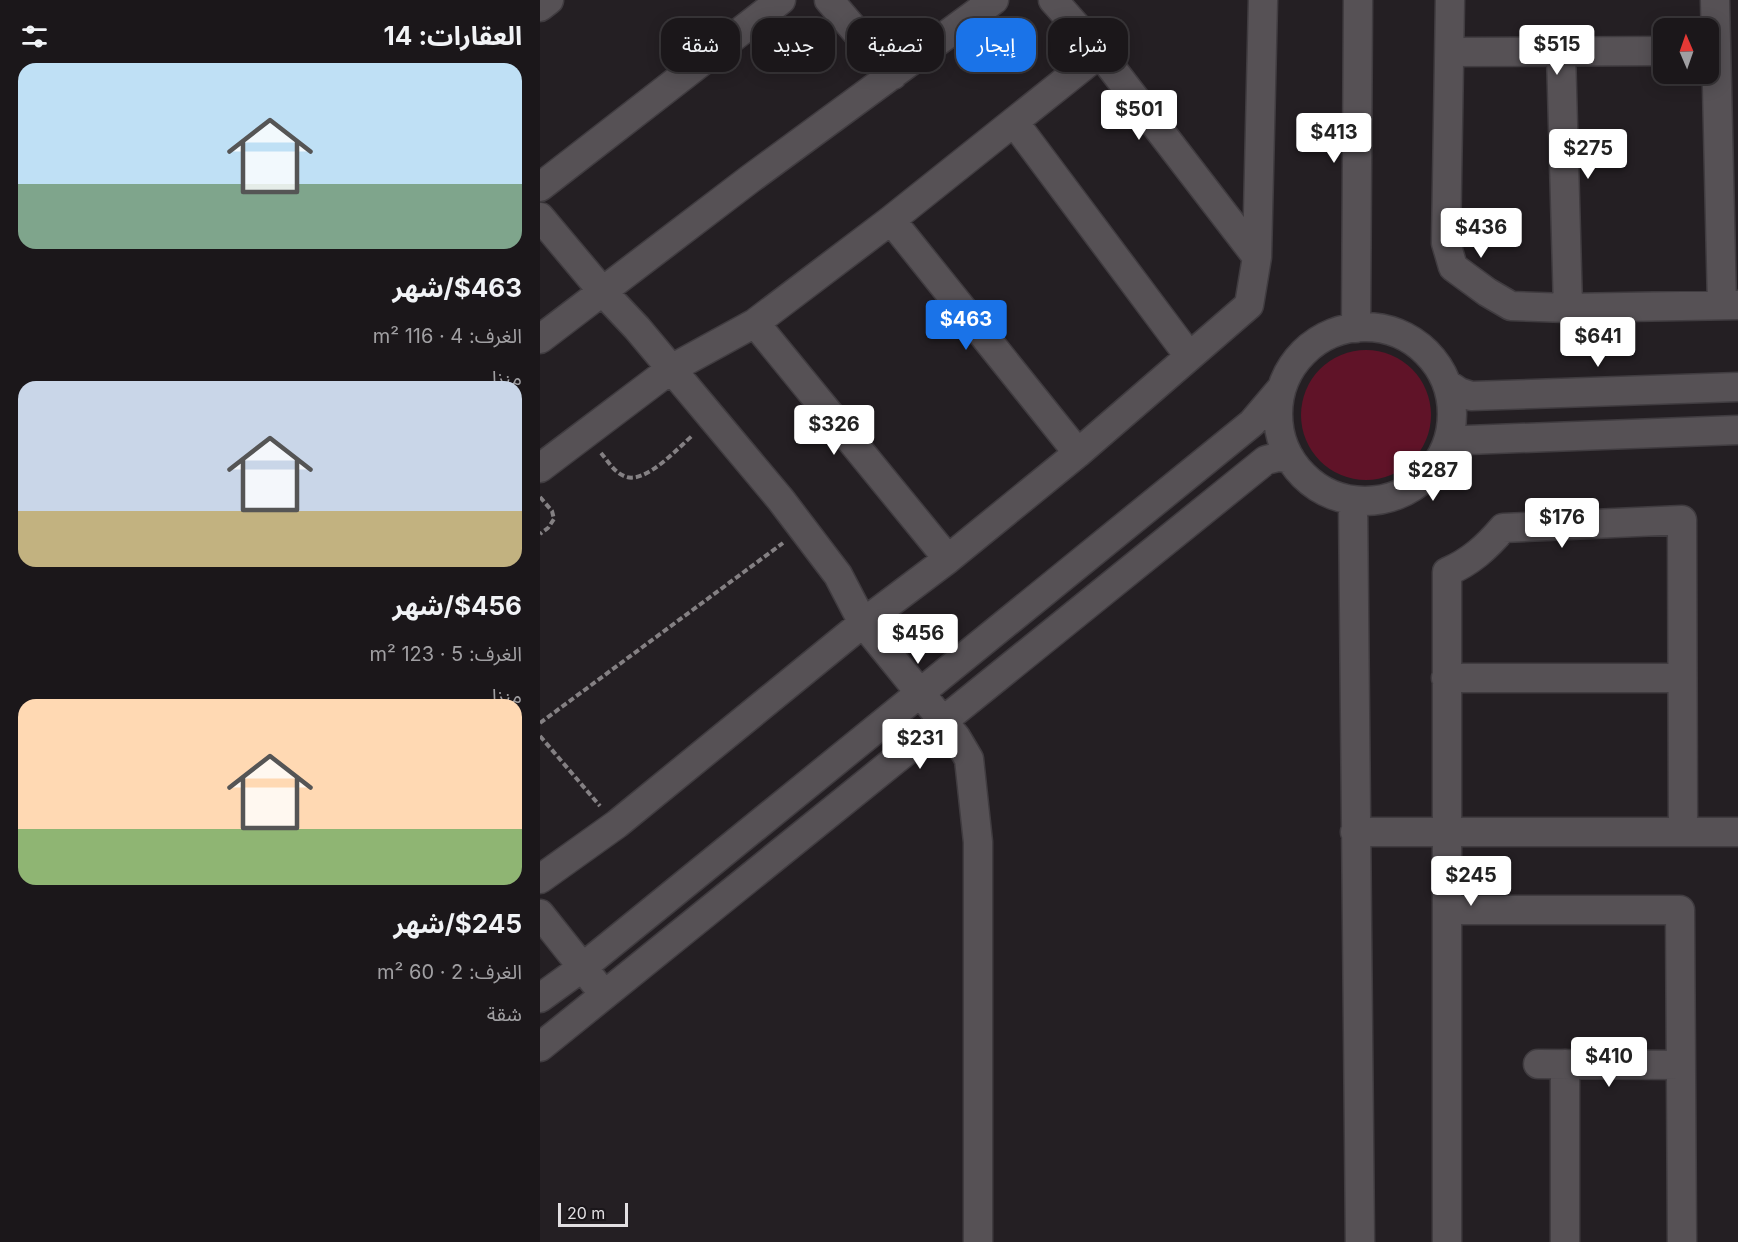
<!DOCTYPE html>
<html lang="ar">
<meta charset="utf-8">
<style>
body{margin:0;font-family:Inter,"Noto Sans Arabic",sans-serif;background:#242023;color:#f1f3f6;direction:rtl;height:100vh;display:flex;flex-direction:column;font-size:22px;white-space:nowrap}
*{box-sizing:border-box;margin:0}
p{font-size:20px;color:#a09fa2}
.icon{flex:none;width:33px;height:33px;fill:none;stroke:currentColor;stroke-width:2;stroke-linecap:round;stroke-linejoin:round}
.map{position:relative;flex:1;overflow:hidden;direction:ltr}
.panel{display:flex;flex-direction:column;background:#1b171a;width:540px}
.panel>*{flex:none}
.banner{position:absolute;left:18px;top:18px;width:570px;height:54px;direction:rtl;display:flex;gap:12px}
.needle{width:39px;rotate:358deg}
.controls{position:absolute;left:1113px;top:18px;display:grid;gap:12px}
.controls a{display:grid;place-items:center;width:66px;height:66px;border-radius:12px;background:#1b171a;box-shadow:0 3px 15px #0003,0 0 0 2px #393639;font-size:30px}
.scale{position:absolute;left:18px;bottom:15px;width:70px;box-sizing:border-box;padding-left:6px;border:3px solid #e2dfe2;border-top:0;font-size:16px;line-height:21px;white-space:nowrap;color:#e2dfe2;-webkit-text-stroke:4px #1a161a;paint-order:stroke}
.price{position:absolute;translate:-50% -51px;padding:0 14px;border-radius:6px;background:#fff;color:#222;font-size:20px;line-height:39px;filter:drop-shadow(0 2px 3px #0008)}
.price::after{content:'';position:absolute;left:50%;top:36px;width:18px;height:14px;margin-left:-9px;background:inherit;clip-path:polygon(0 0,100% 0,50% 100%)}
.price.current{background:#1a73e8;color:#fff}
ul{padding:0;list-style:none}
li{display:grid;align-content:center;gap:12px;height:318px;padding:0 18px}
li span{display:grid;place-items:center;height:186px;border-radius:18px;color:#555}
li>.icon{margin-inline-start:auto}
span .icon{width:108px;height:108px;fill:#fffc;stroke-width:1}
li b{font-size:26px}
h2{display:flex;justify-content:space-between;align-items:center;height:72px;padding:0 18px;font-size:26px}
.pill{padding:0 21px;border-radius:18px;background:#1b171a;box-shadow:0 3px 15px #0003,0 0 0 2px #393639;font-size:21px;line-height:54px}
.pill.current{background:#1a73e8;color:#fff}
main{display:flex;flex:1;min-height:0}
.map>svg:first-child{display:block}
.green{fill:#601328}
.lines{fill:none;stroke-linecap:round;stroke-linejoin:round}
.minor-casing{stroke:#403c40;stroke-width:31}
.path{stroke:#848083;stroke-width:4;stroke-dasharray:6 3;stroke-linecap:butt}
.minor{stroke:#565155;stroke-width:28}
</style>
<main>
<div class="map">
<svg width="1198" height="1242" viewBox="0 0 1198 1242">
<rect width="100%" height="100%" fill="#241f23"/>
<path class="green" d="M761 415a65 65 0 1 1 130 0a65 65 0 1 1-130 0Z"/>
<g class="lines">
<defs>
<path id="minor" d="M289,0l64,75
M513,0l47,53 157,204
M910,0l-4,243 7,24 34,25 24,14 57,2 170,-3
M1175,0l7,305
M0,7l9,-7
M910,52l214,-1
M1021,53l7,255
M474,122l175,234
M0,187l241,-187
M0,217l63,75 34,36 144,172 57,75 25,48 93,114 13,22 9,83v400
M351,220l187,233
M215,323l193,236
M738 414a87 87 0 1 1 174 0a87 87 0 1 1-174 0Z
M816,328l2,-328
M0,339l210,-160 244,-179
M907,384l12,8 12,4 267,-9
M903,455l11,-9 13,-6 271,-10
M0,468l131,-99 84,-46 136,-103 209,-167
M813,500l7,742
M906,678h236
M815,832h383
M0,879l77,-55 246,-201 85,-64 130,-106 171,-148 8,-48 6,-257
M907,910h233l2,332
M0,914l55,69
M0,998l43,-31 669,-544 28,-33
M0,1047l726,-587 12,-3 12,1
M998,1064l143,1
M907,1242v-670c23,-10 39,-24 56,-44l179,-8 1,312
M1025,1242v-178"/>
</defs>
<use href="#minor" class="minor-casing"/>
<path class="path" d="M61,453c6,7 14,20 23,23 20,10 54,-28 69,-41
M0,497l12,14 2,8 -6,9 -8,6
M0,723l243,-180
M0,736l60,70"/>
<use href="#minor" class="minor"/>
</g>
</svg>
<div class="controls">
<a><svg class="needle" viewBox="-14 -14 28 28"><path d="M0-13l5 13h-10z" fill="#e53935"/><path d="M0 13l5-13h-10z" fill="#a09fa2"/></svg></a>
</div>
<div class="scale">20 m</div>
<b class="price" style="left:1017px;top:76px">$515</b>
<b class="price" style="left:599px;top:141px">$501</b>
<b class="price" style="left:794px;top:164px">$413</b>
<b class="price" style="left:1048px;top:180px">$275</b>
<b class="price" style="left:941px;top:259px">$436</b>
<b class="price current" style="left:426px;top:351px">$463</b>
<b class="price" style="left:1058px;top:368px">$641</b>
<b class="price" style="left:294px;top:456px">$326</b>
<b class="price" style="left:893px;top:502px">$287</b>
<b class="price" style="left:1022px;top:549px">$176</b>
<b class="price" style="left:378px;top:665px">$456</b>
<b class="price" style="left:380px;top:770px">$231</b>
<b class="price" style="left:931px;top:907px">$245</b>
<b class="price" style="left:1069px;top:1088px">$410</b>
<div class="banner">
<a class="pill">شراء</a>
<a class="pill current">إيجار</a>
<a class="pill">تصفية</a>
<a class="pill">جديد</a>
<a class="pill">شقة</a>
</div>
</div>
<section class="panel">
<h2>العقارات: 14<svg class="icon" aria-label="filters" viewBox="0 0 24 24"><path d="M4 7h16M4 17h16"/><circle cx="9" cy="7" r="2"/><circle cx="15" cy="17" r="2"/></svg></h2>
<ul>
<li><span style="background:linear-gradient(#bfe0f5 65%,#7fa58c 0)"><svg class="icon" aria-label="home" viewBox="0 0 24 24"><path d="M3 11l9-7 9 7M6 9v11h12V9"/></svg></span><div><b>$463/شهر</b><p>الغرف: 4 · 116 m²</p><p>منزل</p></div></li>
<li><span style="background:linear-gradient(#c9d6e8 70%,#c2b280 0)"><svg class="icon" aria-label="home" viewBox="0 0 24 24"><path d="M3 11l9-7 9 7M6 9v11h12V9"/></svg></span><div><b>$456/شهر</b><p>الغرف: 5 · 123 m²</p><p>منزل</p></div></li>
<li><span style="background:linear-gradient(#ffd9b3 70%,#8fb573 0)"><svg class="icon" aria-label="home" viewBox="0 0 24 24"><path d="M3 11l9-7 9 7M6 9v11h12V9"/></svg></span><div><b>$245/شهر</b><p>الغرف: 2 · 60 m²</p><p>شقة</p></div></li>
</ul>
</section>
</main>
